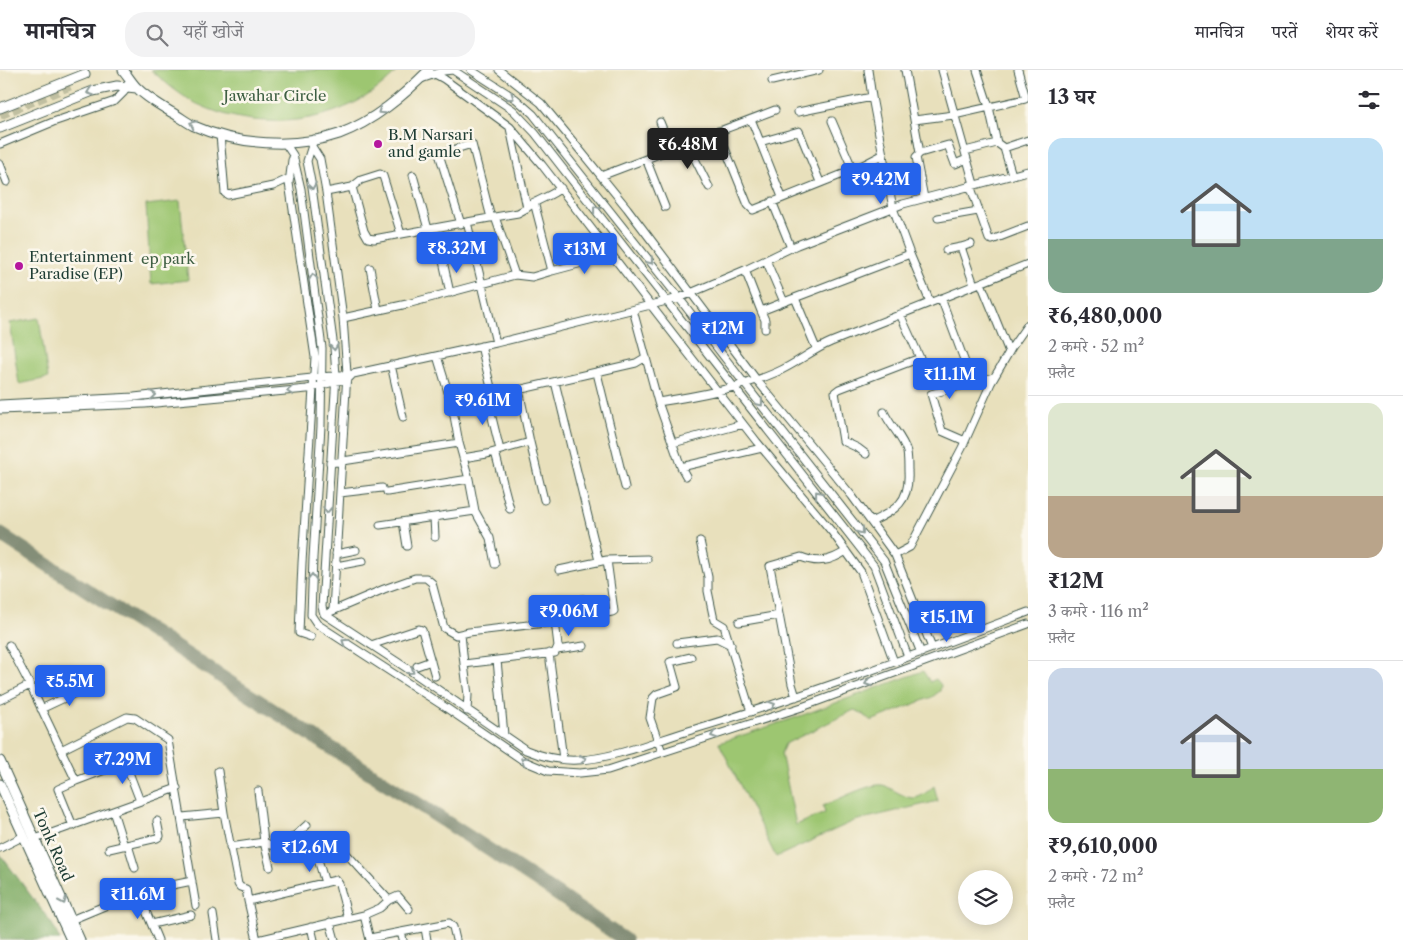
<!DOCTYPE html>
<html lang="hi">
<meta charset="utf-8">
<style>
body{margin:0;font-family:"Libre Caslon Text","Noto Serif Devanagari",serif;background:#f2f2f3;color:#2b2b33;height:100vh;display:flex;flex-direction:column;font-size:19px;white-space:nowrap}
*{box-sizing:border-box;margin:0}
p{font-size:16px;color:#7c7c81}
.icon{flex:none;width:28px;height:28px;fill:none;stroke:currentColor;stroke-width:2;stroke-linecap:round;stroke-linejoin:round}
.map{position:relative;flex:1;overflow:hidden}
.drawer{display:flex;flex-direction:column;background:#fff;width:375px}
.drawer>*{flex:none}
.controls{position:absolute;left:958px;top:800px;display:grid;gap:10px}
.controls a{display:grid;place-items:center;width:55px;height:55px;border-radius:50%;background:#fff;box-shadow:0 2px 12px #0003;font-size:25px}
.price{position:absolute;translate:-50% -42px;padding:0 11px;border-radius:5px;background:#2563eb;color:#fff;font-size:16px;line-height:32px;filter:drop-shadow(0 1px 2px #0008)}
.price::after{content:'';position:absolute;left:50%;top:30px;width:15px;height:11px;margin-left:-8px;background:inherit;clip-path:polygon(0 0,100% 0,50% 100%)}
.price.active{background:#222;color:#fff}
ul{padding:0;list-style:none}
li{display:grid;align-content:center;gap:10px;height:265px;padding:0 20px}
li+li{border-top:1px solid #e1e1e2}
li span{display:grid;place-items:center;height:155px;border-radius:15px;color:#555}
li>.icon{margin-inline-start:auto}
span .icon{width:90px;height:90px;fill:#fffc;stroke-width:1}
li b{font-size:21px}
h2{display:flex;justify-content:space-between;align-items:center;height:60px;padding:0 20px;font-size:21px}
header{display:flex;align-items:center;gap:30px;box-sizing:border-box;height:70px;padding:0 25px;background:#fff;border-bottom:1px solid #e1e1e2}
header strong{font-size:24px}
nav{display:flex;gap:28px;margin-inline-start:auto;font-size:18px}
.search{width:350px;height:45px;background:#f2f2f3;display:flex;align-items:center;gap:12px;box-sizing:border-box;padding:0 18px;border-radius:20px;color:#7c7c81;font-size:19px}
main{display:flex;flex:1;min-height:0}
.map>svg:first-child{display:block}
.green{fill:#9dc671;stroke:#5e8252}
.forest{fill:#7eab63;stroke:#4e744c}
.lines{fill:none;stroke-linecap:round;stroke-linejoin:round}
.taxiway{stroke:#848e78;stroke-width:14}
.major-tunnel{stroke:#c0bfa1;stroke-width:9;stroke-dasharray:9 4.5;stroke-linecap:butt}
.minor-casing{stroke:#3d5548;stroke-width:9}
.major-casing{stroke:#3d5548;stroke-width:11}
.minor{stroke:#fff;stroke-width:7}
.major{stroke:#fff;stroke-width:9}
.oneway{stroke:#8f9e9a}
.poi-dot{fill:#b5179e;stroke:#fbf7ec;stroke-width:2}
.labels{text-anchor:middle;stroke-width:5;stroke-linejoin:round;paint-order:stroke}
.park-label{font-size:15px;fill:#3e5f43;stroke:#fbf7ec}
.poi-label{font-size:15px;fill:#1f3d34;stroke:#fbf7ec;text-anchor:start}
.street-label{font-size:15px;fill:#1f3d34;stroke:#fbf7ec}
</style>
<header>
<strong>मानचित्र</strong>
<div class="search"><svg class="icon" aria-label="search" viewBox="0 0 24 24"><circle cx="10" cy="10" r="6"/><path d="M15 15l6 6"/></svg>यहाँ खोजें</div>
<nav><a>मानचित्र</a><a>परतें</a><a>शेयर करें</a></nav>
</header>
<main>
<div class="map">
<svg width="1028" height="870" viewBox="0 0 1028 870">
<rect width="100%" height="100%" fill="#fbf7ec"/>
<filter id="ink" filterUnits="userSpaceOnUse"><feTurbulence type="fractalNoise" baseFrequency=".02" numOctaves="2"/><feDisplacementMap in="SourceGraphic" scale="10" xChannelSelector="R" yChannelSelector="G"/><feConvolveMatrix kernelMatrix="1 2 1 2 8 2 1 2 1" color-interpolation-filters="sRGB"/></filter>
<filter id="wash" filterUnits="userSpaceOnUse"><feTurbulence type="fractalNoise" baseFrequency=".0096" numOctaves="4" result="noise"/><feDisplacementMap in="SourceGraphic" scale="20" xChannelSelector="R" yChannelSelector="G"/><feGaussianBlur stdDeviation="1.12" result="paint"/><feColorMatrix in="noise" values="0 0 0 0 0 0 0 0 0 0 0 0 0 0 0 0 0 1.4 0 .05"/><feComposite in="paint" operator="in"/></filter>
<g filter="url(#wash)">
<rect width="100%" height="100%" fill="#e8e0bc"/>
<path class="green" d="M151,0h247c-48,53 -131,64 -194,37 -20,-8 -37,-23 -53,-37z
M180,131l8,79 -37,4 -5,-79z
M39,248l9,60 -29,6 -9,-61z
M923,601l7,11 6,-3 5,6 -1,6 -8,6 -61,24 -9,-8 -8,-3 -69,34 -4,9 15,72 29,-12 -2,-7c12,-5 47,-23 59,-21 4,0 8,4 11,5 20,11 24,11 41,-4l4,15 -84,20 -78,36 -57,-114 81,-27z"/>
<path class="forest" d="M0,784l52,70 8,16h-60z"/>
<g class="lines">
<path class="taxiway" d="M0,464l536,346 89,60"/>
</g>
</g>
<g filter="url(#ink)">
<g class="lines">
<path class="major-tunnel" d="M0,45l70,-29"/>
<defs>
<path id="minor" d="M471,0l45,29 17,15 146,184 65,85 140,178 37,92
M499,0l42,33 25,30 61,75 129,171 96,117 43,59 37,93
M905,0l15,83 -4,4 8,41
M942,0l32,114
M977,0l12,37 8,36
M435,4l9,5 66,48 32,38 215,277 75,90 29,40 33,90
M421,9l23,-8 9,-1 60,40 22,23 339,433 34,91
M772,11l47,-11
M872,27l21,111 17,46 20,48
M798,42l74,-15 -4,-27
M751,49l31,78
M914,50l40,-5 71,-16v-4l-7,-25
M660,52l11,27
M510,58l17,80c10,-9 23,-11 34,-20
M718,61l30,74 5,5 100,-40 -21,-49
M220,65l5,58 3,2 45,-9 17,-8
M314,69l-7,22 5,26 22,161 2,27 -14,232 2,7 81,53 121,83c17,7 34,11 52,10 36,-1 82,-21 117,-31 113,-34 223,-75 333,-117
M760,72l39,-11 21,51
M285,73l8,12 8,34 21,159 -1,78 -8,132 -2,57 6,9 128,83 79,54 24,10 32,2 28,-3 194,-63 226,-83
M687,73l22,44
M0,74l53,-22 62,-21 9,-9 3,-8
M311,75l9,14 6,33 17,126 4,55 -14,237
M1004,78l24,-8
M965,81l32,-8 7,5 8,27
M920,83l28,-8 7,19 12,-5
M646,89l19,48
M292,90l-3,23 26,174 -13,206 -3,70 12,4
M0,94l7,18
M853,100l29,-15
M413,105l15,54
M601,106l174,-66
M970,115l19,54 3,1 36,-14
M352,117l9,-7 19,-6 3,2 18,58
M326,122l26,-5 12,44 4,7 6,1 121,-22
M772,131l19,47
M527,138l-9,5 -23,4 20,58 17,2 20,-6 -18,-69
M938,148l40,-7
M467,152l29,121
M461,154l-22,-70 33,-10 19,74
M971,174l-10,3 13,38
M946,180l15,-3
M766,190l18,42 126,-48
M443,191l7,32
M370,198l8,42
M745,200l16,41 23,-9
M552,201l60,-16
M981,213l28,69
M795,228l21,50
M941,228l25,67
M633,240l25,92 23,65 5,9
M761,241l4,9v9
M343,248l64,-14 108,-29
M481,276l12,50
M437,286l15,49 184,-42 10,-6
M920,288l7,18
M391,295l12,52
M597,303l28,114
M555,312l44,179
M487,327l13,53
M658,332c39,-6 83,-14 119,-30 19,-8 35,-22 54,-30l197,-78
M0,334l134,-7 216,-23
M0,340l145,-6 162,-15 42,-11 4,-4 143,-31 183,-45 66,-28 52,-25 106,-41 125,-33
M965,371l-23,-10 -11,-37 63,-17
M530,372l14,58
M673,373l70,-19
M495,382l15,57
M866,384l-8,-6 -15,-7 -8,-49 4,-3 81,-31 -20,-44
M463,388l24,-4 43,-12 -11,-52
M330,393l129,-20 -7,-38
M681,397l81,-19
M469,409l6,32 15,27 5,26
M387,422l82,-13 -10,-36
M340,423l42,-5
M434,448l1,19
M403,452l4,24
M871,452c25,-12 39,-20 37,-51 0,-6 0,-13 -1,-19 -4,-15 -17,-26 -23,-40
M380,455l95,-14
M700,471l8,36v14l6,29 10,6 27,86
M336,484l20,-4
M895,485l15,-8 52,-99 29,-65 21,-36 16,-23
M607,490l40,-1
M336,496l27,-5
M555,529l3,22
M583,529l3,18
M330,542l54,-23 31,-11h11l6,5 12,45 12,7 13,-3 93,-11 50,-9 2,-1 -7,-51 -48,10
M739,552l40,-7
M461,564l3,30
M677,573l40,-5 14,7
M371,575l48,-16 3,1 13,46
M557,580l27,-4
M549,583l14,106
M497,590l58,-7 3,-7 -3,-25
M417,596l14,-5
M30,615l46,96 68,-26
M796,627l-4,-13 -22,-118 31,-9c17,7 30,4 45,-6
M0,630l30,-15 -21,-40
M41,639l49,-23
M467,641l1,-16 -4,-31 33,-4 7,75
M61,680l66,-33 8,1 33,22 28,166
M662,682l-12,-34 3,-20 4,-4 20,-7 -7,-25 21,-5
M125,692l15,39
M113,741l11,35
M224,743l14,71 2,3 6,2 2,12
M182,747l42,-4 -6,-42
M73,756l-15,-37 18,-8
M35,769l142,-51
M264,772c17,11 30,-6 43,-17
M264,772l6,25
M128,775l7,23
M230,777l34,-5 -6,-51
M0,778l24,-12
M109,779l48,-11 3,-2 -3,-15
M317,786l8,27
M138,822l20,48
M389,830l9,-4 11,13
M213,844l4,26
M364,845l6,25
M71,850l67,-28 54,-11
M330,852l5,18
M152,854l39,-9
M311,857l3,13
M425,858l2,12
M401,862l48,-9 4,4 3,13
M370,868l31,-6 2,8
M257,870l-9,-39 88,-21 3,4 9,34
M258,870l106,-25 16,-7 9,-8 -45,-49 -14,-12"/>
<path id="major" d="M123,0c5,6 9,13 14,18 10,10 23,17 34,24 8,4 15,10 23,14 43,19 101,23 145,8 35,-13 64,-38 90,-64
M0,38l85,-34
M0,58l93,-37 24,-5 20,2
M0,691l80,179
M0,714l71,156"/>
</defs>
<use href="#minor" class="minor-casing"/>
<use href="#major" class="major-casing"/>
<use href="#minor" class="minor"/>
<use href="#major" class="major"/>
</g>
<defs><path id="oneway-chevron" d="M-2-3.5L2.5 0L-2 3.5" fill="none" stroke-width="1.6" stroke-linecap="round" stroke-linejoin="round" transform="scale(1.25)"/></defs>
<g class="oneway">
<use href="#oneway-chevron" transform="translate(90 22) rotate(160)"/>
<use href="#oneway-chevron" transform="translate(511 27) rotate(34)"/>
<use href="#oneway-chevron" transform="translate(381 41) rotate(147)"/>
<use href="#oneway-chevron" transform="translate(193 54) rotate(-154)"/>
<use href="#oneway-chevron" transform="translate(312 116) rotate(80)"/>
<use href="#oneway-chevron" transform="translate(596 139) rotate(-128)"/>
<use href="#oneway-chevron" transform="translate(650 191) rotate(51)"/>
<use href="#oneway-chevron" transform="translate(313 207) rotate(-98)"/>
<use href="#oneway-chevron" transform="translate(334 277) rotate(84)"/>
<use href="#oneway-chevron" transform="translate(290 321) rotate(175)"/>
<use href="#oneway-chevron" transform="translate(153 325) rotate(-6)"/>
<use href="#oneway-chevron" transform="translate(760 333) rotate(52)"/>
<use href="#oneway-chevron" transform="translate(818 424) rotate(-128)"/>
<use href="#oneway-chevron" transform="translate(327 440) rotate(93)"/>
<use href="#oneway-chevron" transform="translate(861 461) rotate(52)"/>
<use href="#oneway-chevron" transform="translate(312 507) rotate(-89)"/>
<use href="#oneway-chevron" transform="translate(345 572) rotate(-147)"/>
<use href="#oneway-chevron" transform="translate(411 601) rotate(36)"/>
<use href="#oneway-chevron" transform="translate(868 613) rotate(160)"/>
<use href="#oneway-chevron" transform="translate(772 635) rotate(-19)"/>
<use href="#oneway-chevron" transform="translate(714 665) rotate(162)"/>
<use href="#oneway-chevron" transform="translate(583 689) rotate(-6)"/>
<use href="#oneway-chevron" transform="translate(524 690) rotate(-152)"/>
<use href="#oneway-chevron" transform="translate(63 831) rotate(66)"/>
</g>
</g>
<g class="poi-dot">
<circle cx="378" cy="74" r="5"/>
<circle cx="19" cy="196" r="5"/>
</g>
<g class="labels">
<g class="park-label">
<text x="275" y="31">Jawahar Circle</text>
<text x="168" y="194">ep park</text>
</g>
<g class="poi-label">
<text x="388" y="70">B.M Narsari<tspan x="388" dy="17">and gamle</tspan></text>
<text x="29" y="192">Entertainment<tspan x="29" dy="17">Paradise (EP)</tspan></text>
</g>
<g class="street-label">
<text transform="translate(53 775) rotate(66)" y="5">Tonk Road</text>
</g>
</g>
</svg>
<div class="controls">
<a><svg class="icon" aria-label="layers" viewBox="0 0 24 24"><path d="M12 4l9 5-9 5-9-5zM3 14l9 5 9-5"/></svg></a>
</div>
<b class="price active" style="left:688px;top:100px">₹6.48M</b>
<b class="price" style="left:881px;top:135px">₹9.42M</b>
<b class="price" style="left:457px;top:204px">₹8.32M</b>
<b class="price" style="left:585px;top:205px">₹13M</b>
<b class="price" style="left:723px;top:284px">₹12M</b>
<b class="price" style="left:950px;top:330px">₹11.1M</b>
<b class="price" style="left:483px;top:356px">₹9.61M</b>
<b class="price" style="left:569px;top:567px">₹9.06M</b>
<b class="price" style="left:947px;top:573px">₹15.1M</b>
<b class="price" style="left:70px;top:637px">₹5.5M</b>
<b class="price" style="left:123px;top:715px">₹7.29M</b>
<b class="price" style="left:310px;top:803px">₹12.6M</b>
<b class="price" style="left:138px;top:850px">₹11.6M</b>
</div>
<section class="drawer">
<h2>13 घर<svg class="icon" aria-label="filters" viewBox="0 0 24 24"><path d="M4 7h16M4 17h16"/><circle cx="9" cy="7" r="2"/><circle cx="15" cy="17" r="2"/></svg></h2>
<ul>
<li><span style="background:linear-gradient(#bfe0f5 65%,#7fa58c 0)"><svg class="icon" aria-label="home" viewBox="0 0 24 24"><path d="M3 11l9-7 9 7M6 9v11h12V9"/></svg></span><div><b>₹6,480,000</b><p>2 कमरे · 52 m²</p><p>फ़्लैट</p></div></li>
<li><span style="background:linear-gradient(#dfe7d0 60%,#b9a48a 0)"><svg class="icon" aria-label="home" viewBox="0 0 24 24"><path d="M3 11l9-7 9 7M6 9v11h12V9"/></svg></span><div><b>₹12M</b><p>3 कमरे · 116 m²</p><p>फ़्लैट</p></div></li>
<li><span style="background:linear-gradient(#c9d6e8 65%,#8fb573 0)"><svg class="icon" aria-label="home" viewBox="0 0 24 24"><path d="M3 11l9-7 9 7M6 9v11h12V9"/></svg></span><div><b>₹9,610,000</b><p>2 कमरे · 72 m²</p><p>फ़्लैट</p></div></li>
</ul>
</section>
</main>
